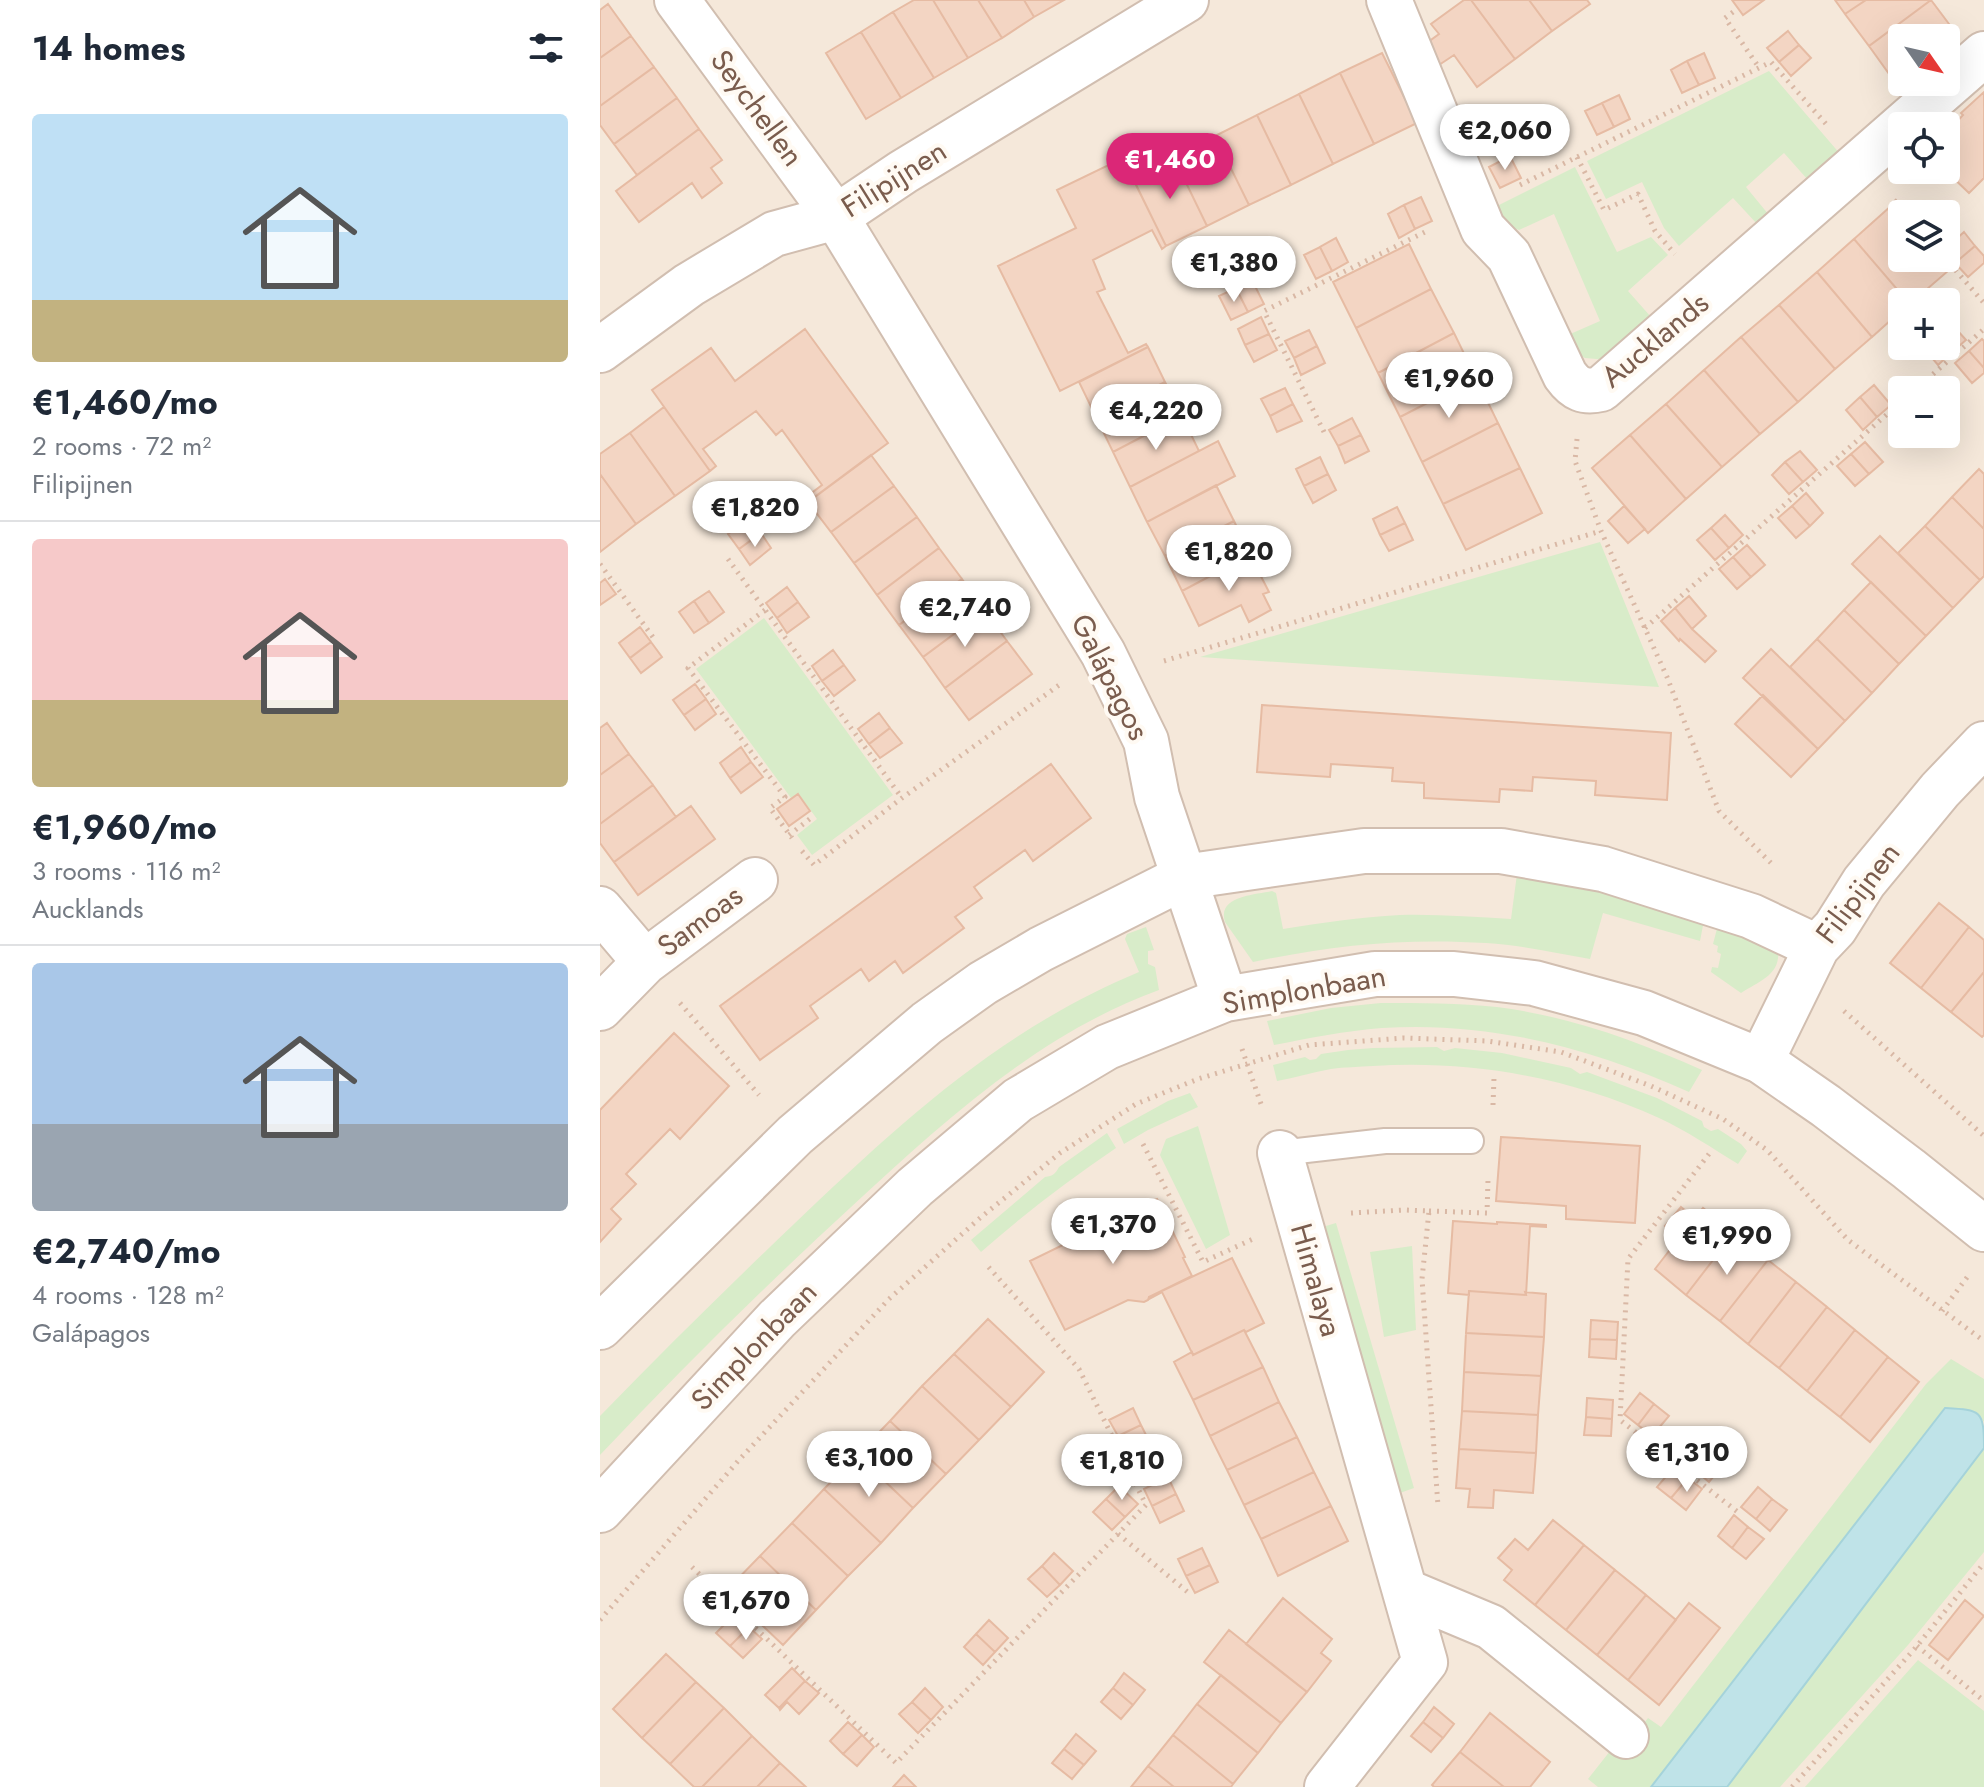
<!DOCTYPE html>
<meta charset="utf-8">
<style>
body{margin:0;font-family:Jost,sans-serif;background:#f2f2f3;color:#1f2937;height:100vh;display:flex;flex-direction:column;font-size:30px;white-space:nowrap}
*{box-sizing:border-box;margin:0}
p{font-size:26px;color:#747a83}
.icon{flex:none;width:44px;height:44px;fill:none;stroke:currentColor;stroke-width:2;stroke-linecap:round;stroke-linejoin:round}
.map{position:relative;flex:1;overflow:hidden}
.side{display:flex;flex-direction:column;background:#fff;width:600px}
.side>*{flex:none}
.needle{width:52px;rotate:124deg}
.tools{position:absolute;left:1288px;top:24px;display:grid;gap:16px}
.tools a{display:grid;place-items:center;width:72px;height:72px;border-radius:8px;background:#fff;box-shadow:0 8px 32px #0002;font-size:40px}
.price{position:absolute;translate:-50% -68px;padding:0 18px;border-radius:28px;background:#fff;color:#222;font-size:26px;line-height:52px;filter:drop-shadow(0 2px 4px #0008)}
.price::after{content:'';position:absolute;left:50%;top:48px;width:24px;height:18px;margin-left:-12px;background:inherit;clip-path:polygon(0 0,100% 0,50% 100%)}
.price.on{background:#db2777;color:#fff}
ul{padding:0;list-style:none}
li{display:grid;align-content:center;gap:16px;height:424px;padding:0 32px}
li+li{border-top:2px solid #e0e1e3}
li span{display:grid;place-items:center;height:248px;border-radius:8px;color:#555}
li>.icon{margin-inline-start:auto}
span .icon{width:144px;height:144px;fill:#fffc;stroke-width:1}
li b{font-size:34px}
h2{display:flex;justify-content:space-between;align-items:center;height:96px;padding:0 32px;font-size:34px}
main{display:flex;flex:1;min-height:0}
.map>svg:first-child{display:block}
.residential{fill:#f5e8da;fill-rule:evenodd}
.green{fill:#d8ecc9}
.water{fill:#bfe3e8;stroke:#a5d3da;stroke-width:2}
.building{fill:#f3d5c3;stroke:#e6bba3;stroke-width:2}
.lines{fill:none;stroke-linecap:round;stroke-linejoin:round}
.service-casing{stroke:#d1beb0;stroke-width:28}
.minor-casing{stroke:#d1beb0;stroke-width:48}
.tertiary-casing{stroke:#d1beb0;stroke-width:48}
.path{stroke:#d9b8a5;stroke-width:5;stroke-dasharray:2 6;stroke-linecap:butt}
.service{stroke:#fff;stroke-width:24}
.minor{stroke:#fff;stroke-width:44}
.tertiary{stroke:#fff;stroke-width:44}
.labels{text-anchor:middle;stroke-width:8;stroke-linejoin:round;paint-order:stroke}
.street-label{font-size:30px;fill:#7a5c4d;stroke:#fffaf3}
</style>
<main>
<section class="side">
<h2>14 homes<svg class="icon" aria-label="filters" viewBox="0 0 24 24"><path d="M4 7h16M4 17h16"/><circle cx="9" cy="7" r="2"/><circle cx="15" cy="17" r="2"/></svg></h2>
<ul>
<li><span style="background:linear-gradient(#bfe0f5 75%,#c2b280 0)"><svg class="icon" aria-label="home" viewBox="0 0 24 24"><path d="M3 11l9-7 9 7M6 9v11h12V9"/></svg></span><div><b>€1,460/mo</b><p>2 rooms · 72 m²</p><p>Filipijnen</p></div></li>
<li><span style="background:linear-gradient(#f6c9c9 65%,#c2b280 0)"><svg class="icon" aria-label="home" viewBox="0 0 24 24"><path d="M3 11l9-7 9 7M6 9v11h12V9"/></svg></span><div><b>€1,960/mo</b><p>3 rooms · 116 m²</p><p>Aucklands</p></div></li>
<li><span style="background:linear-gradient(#a9c7e8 65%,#9aa5b1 0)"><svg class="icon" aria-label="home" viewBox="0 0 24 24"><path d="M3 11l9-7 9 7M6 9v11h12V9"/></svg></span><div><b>€2,740/mo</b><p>4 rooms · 128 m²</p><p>Galápagos</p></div></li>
</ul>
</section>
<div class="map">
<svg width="1384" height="1787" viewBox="0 0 1384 1787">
<rect width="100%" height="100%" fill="#fdf6ec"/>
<path class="residential" d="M0,0h1384v1787h-1384zM1302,38h44v44h-44zM1302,126h44v44h-44zM1302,214h44v44h-44zM1302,302h44v44h-44zM1302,390h44v44h-44z"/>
<path class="green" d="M1169,71l72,84 -33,25 -24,-27 -38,34 23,28 -11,10 -25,-27 -54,48 -15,-18 -22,-46 -36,17 -19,-38z
M975,167l42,85 34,-15 17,18 -40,36 23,26 -43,43 -23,-2 -17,-12v-11l32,-14 -46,-107 -35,16 -22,-9 -6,-12z
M1000,542l59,145 -459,-30z
M164,618l129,177 -81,60 -15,-20 20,-16 -19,-26 -7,5 -95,-129z
M921,872l184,43 -5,26 -97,-28 -13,46c-35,-6 -69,-14 -104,-16 -81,-5 -154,2 -233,19l-28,-40c-8,-26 29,-27 47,-31l4,2 7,36c38,-6 77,-12 117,-14 37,-1 74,2 111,4l6,-45z
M1119,921l59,29c3,25 -19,31 -37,43l-30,-21 1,-5 6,1 3,-14 -4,-2 1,-6 -5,-2z
M546,927l8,23 -6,1v13l7,3 4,23c-121,44 -217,133 -309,218 -86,79 -170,162 -250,247v-39c63,-65 128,-129 194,-192 107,-102 206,-194 345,-252l-14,-33 2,-5z
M781,1003c39,0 78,0 116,4 72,9 140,34 205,63l-13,22c-97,-44 -200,-71 -307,-64 -37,3 -72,10 -108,17l-7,-24 64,-13z
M837,1047l7,4 11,-3 47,5 69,15 9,6 7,-2 70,26 45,23 2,6 7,4 7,-2 23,15 6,7 -9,13c-26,-16 -51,-33 -79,-46 -90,-41 -188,-58 -286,-52 -14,1 -29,1 -42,3 -18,3 -36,9 -54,12l-4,-16 32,-8 5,3 6,-1 5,-5 27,-4 25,-2z
M590,1093l8,14 -50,23 -24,14 -7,-15 51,-28z
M598,1126l32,109 -24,14 -46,-94 6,-16z
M507,1133l9,15c-47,32 -92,66 -135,104l-10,-12 74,-63c8,-1 10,-3 14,-10z
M736,1223l78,265 -17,6 -78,-266z
M812,1246l4,84 -32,7 -14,-85z
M1351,1359l33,20v43l-6,-8 -34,-5 -293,378h-53l-10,-8 26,-33 8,6 26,-34 13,9 265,-343z
M1384,1448v104l-76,93 -128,142h-53z
M1318,1660l66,51v76h-179z"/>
<path class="water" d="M1345,1408c36,2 39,2 39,40l-257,339h-76z"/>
<path class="building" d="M314,0h19l35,58 -34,20 -41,-66z
M333,0h45l24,38 -34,20z
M378,0h46l10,17 -32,21z
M424,0h40l-30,17z
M864,0h7l44,59 -38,28 -23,-32 -15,10 -15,-20 15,-11 -8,-10z
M871,0h58l23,31 -37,28z
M929,0h58l3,4 -38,27z
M1132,0h32l-21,15z
M1235,0h31l-21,14z
M1266,0h65l-62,46 -24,-32z
M1331,0l24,32 -9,6h-44v44h14l-9,7 -11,-14 -4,3 -23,-32z
M8,4l23,32 -31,22v-48z
M293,12l41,66 -33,20 -40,-66z
M1188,31l11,14 -20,17 -12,-14z
M261,32l40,66 -35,21 -40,-66z
M31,36l23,31 -54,39v-48z
M1199,45l12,13 -20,18 -12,-14z
M782,53l35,70 -43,21 -34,-71z
M1104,53l11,25 -16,7 -12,-24z
M1087,61l12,24 -17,8 -11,-23z
M54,67l23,31 -63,46 -14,-19v-19z
M740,73l34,71 -41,20 -34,-70z
M1384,92v86l-15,15 -24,-23 1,-36 17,-19 -2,-2z
M699,94l34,70 -42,21 -34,-70z
M1019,95l11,24 -16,8 -12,-24z
M77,98l22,31 -62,46 -23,-31z
M1002,103l12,24 -17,8 -12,-24z
M657,115l34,70 -42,20 -34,-69z
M99,129l23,31 -11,8 11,15 -20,15 -10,-15 -53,39 -23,-31z
M615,136l34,69 -42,21 -34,-70z
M573,156l34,70 -41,20 -34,-69z
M910,156l11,22 -21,10 -11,-21z
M523,158l43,88 -4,3 -10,-19 -59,30 12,29 -8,3 31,61 18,-9 2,3 -88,44 -62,-125 78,-38 -19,-38z
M821,197l11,24 -17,8 -11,-24z
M804,205l11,24 -16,9 -11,-24z
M1291,206l11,13v39h35l11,13 -36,31h-4l-54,-63z
M1364,232l11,14 -20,17 -9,-11v-4z
M736,238l12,24 -16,9 -12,-24z
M1254,239l54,63h-6v8l-30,27 -55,-65z
M809,244l22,45 -75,39 -23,-46z
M1375,246l9,10v7l-16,14 -13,-14z
M720,247l12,24 -16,8 -12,-24z
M1217,272l55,65 -37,32 -56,-64z
M652,280l12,24 -16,8 -12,-24z
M636,288l12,24 -17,8 -12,-24z
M831,289l23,44 -76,40 -22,-45z
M1179,305l56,64 -37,33 -57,-65z
M661,317l8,17 -24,11 -7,-16z
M1348,320l18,20 -14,12 -6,-7v-23z
M205,329l83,114 -80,59 -3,-4 17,-13 -40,-55 -6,5 -20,-24 -53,38 13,17 -6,5 -58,-81 59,-42 24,33z
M709,330l8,16 -23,12 -9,-17z
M854,333l22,45 -76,39 -22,-44z
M669,334l8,16 -23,12 -9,-17z
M1141,337l57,65 -38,32 -56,-64z
M1382,339l2,2v27l-15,-17z
M1346,345l6,7 -14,13 -16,-19z
M717,346l8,17 -24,12 -7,-17z
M548,347l17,35 -69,35 -17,-35z
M1369,351l15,17v5l-12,10 -17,-20z
M1104,370l56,64 -38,33 -56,-63z
M876,378l22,45 -76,39 -22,-45z
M565,382l17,34 -69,36 -17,-35z
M1274,385l17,20 -14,12 -17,-20z
M685,388l8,16 -23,12 -9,-17z
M1260,397l17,20 -14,13 -17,-20z
M693,404l9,17 -25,11 -7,-16z
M1066,404l56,63 -36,32 -56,-64z
M64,407l46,64 -35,25 -45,-63z
M582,416l17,35 -69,36 -17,-35z
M752,418l9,17 -23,11 -9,-16z
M898,423l22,45 -77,36 -21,-42z
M30,433l45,63 -39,28 -36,-50v-20z
M761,435l8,16 -24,12 -7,-17z
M1030,435l56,64 -38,34 -56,-65z
M618,441l17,35 -88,46 -17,-35z
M1265,442l18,20 -14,12 -18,-20z
M1200,451l17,19 -14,12 -18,-20z
M1251,454l18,20 -14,12 -18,-20z
M271,455l23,31 -63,46 -23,-30z
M720,457l8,17 -24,12 -8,-17z
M1185,462l18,20 -14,12 -17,-19z
M920,468l22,45 -76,37 -23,-46z
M1379,469l5,5v55l-32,-32z
M0,474l36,50 -36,28z
M728,474l8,16 -23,13 -9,-17z
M616,485l18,36 -69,35 -18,-34z
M294,486l23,31 -63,46 -23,-31z
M1206,493l17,20 -13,13 -18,-20z
M1352,497l32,32v47l-4,4 -55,-54z
M1024,506l21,23 -17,14 -20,-22z
M1192,506l18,20 -14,12 -18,-20z
M797,507l8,16 -25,12 -7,-16z
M1125,515l18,20 -14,13 -18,-20z
M317,517l22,31 -62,47 -23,-32z
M150,518l11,15 -22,16 -11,-15z
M634,521l16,34 -68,36 -17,-35z
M805,523l8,17 -24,11 -9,-16z
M1325,526l55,54 -27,28 -55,-55z
M1111,528l18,20 -14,12 -18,-20z
M161,533l10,15 -21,17 -11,-16z
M1280,536l73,72 -27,28 -74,-72z
M1147,545l18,20 -14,12 -18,-20z
M339,548l23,31 -63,46 -22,-30z
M650,555l19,37 -6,2 8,16 -22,12 -8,-17 -42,21 -17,-35z
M1133,557l18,20 -14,12 -18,-20z
M5,579l11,15 -16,11v-22z
M362,579l23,32 -62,46 -24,-32z
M1271,582l55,54 -27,28 -55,-54z
M187,587l11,15 -21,16 -11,-15z
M109,591l15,21 -15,11 -15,-22z
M1089,596l17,20 -14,13 -17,-21z
M94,601l15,22 -15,10 -15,-21z
M198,602l11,15 -22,16 -10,-15z
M1075,608l17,21 24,22 -11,11 -25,-23 -1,2 -18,-20z
M1244,610l55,54 -27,29 -55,-54z
M385,611l22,30 -62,47 -22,-31z
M40,627l11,15 -21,16 -11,-15z
M1217,639l55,54 -27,28 -55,-54z
M407,641l25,33 -63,46 -24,-32z
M51,642l11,15 -21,16 -11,-15z
M1171,649l74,72 -27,28 -75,-71z
M233,650l11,15 -22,16 -10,-15z
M244,665l11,15 -21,16 -12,-15z
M95,684l11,15 -22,16 -11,-15z
M1163,695l55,54 -27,28 -56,-53z
M106,699l10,15 -21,16 -11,-15z
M662,705l409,28 -4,67 -72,-5 1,-14 -63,-4 -1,14 -32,-2 -1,13 -75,-4v-15l-32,-2 1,-13 -62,-4 -1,13 -73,-5z
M279,713l11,15 -21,16 -11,-15z
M7,723l22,31 -29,21v-47z
M290,728l12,15 -22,15 -11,-14z
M141,747l10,15 -21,16 -10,-15z
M29,754l24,31 -53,39v-49z
M151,762l12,15 -22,16 -11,-15z
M451,764l40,54 -58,43 -8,-11 -51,37 8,11 -27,19 9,11 -61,45 -8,-12 -26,20 -8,-12 -51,37 8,12 -58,42 -40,-54z
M53,785l23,32 -62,45 -14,-19v-19z
M198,794l12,17 -21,15 -12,-17z
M91,806l24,33 -77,56 -24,-33z
M1339,903l30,24 -48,61 -31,-25z
M1369,927l15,13v32l-33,40 -30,-24z
M1384,972v63l-2,2 -31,-25z
M74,1033l55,53 -49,53 -10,-10 -44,45 10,10 -25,25 10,10 -21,23v-132z
M901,1137l139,9 -5,77 -69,-4v-13l-70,-5z
M557,1199l28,58 -2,1 9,18 -43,21 -1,3 -4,2 -16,-2 -63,30 -35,-69z
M1081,1207l14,11 8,-10 31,25 -48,62 -31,-26 24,-31 -14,-12z
M853,1221l44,3v-2l49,3v2l-16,-1 -4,69 -57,-4v4l-21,-2z
M1134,1233l34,27 -48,61 -34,-26z
M632,1258l32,65 -18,9 -2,-2 -51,25 -31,-63 -13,7v-2z
M1168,1260l28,22 -48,62 -28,-23z
M1196,1282l31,25 -48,61 -31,-24z
M869,1291l57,4 -1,-3 21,2 -2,43 -78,-4z
M1227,1307l28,23 -48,61 -28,-23z
M388,1319l56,53 -33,35 -57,-53z
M991,1320l27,2 -1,18 -27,-1z
M644,1330l19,37 -70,33 -19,-38 18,-10 1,3z
M1255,1330l33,27 -48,60 -33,-26z
M866,1333l78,4 -3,39 -77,-4z
M990,1339l27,1 -1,19 -27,-2z
M354,1354l57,53 -32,33 -57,-54z
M1288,1357l31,25 -49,60 -30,-25z
M663,1367l16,35 -69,34 -17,-36z
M864,1372l77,4 -3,39 -76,-4z
M322,1386l57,54 -33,34 -56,-53z
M1040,1393l14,11 -16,21 -14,-11z
M987,1398l26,2 -1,19 -26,-2z
M679,1402l18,35 -70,33 -17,-34z
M1054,1404l15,12 -17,20 -14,-11z
M533,1408l8,17 -23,11 -9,-16z
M862,1411l76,4 -2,38 -77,-4z
M986,1417l26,2 -1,17 -27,-1z
M290,1421l56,53 -33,34 -56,-53z
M541,1425l8,16 -24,12 -7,-17z
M697,1437l17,35 -70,33 -17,-35z
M1097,1438l14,12 -16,20 -15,-11z
M859,1449l77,4 -3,40 -39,-3 -1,18 -25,-1 2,-18 -14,-1z
M1111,1450l15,11 -17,21 -14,-12z
M257,1455l56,53 -32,35 -57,-54z
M1074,1467l14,11 -17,20 -14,-11z
M714,1472l17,34 -70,33 -17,-34z
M568,1477l8,17 -24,12 -8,-17z
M1088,1478l14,11 -16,21 -15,-12z
M519,1486l19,18 -13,13 -19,-18z
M1158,1487l14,12 -16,20 -15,-12z
M224,1489l57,54 -33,33 -56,-53z
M576,1494l8,17 -24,12 -8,-17z
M506,1499l19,18 -13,13 -19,-18z
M1172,1499l15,11 -17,21 -14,-12z
M731,1506l17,35 -70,35 -17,-37z
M1134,1515l14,12 -16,21 -14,-12z
M953,1520l31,25 -49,60 -31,-25 8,-10 -14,-12 17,-19 13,11z
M192,1523l56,53 -32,34 -56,-54z
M1148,1527l16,12 -18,20 -14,-11z
M984,1545l31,25 -49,60 -31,-25z
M602,1548l8,17 -24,11 -8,-17z
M454,1553l19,18 -13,14 -18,-19z
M160,1556l56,54 -33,35 -57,-54z
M610,1565l8,17 -23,11 -9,-17z
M442,1566l18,19 -13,12 -19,-18z
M1015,1570l31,25 -49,60 -31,-25z
M1046,1595l30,25 -48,60 -31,-25z
M683,1598l49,41 -11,14 10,8 -24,31 -61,-48z
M1365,1600l19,16 -36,44 -19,-15z
M1089,1603l31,25 -61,77 -31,-25z
M135,1614l14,13 -19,19 -14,-13z
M389,1620l19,18 -13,14 -19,-18z
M149,1627l13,12 -19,19 -13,-12z
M629,1630l78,62 -26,31 -77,-61z
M376,1634l19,18 -12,13 -19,-18z
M66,1654l30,28 -54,56 -29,-29z
M192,1668l13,13 -26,27 -14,-13z
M524,1673l21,17 -12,15 -20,-17z
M621,1675l60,48 -23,30 -61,-49z
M205,1681l14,12 -20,21 -12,-12 -7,8 -1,-2z
M96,1682l28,26 -54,56 -28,-26z
M325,1688l18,19 -12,13 -19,-18z
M513,1688l20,17 -12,14 -20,-17z
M312,1702l19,18 -13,13 -19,-19z
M597,1704l61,49 -25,31 -60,-49z
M834,1707l20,17 -11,14 -20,-16z
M124,1708l28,28 -50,51h-8l-24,-23z
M890,1713l60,49 -20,25h-26l-44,-35z
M248,1722l14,13 -19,19 -13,-13z
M823,1722l20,16 -12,14 -20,-16z
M476,1734l20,17 -12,14 -20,-16z
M262,1735l12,12 -17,19 -14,-12z
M573,1735l60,49 -2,3h-57l-26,-21z
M152,1736l28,27 -23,24h-55z
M464,1749l20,16 -12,14 -20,-16z
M860,1752l44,35h-70l-2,-2z
M180,1763l26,24h-49z
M548,1766l26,21h-43z
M304,1775l12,12h-23z"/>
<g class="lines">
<defs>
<path id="service" d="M680,1153l105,-12h86"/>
<path id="minor" d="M77,0l159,217 267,436 43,88 11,56 68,202
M789,0l94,229 26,27 56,119c10,14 19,18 36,14l383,-335
M0,350l89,-65 85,-51 62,-17 67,-45 283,-172
M0,909l45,53
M0,1008l45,-46 110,-82
M1161,1061l56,-114 18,-19 29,-46 76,-92 44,-46
M680,1153l145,509 -98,125
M0,1327l195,-192 132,-112 56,-40 58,-34 143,-72 180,-26h137l102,18 148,47 66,31
M805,1591l86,36 135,109"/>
<path id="tertiary" d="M0,1510l177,-191 138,-132 103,-87 89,-53 118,-48 150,-25h79l80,9 110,30 117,48 65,45 83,63 75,60"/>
</defs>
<use href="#service" class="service-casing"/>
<use href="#minor" class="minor-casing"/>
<use href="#tertiary" class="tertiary-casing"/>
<path class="path" d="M1133,12l-8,6 35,51
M977,157l27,53 34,-16 17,37 20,23
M920,185l251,-123 55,62
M1294,200l12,14
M1345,258l39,45
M1315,390l69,-61
M724,432l-60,-121 165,-81
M977,439l-2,22 26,70 66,146 52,134 55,55
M128,559l174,239
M0,564l55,76
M165,610l-77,58 97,129 -15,11 22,30
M1045,628l257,-227
M564,661l437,-130
M189,835l22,-17
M202,851l12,14 88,-67 160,-115
M80,1003l79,92
M1244,1011l140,125
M642,1049l19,55
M893,1105l1,-27
M543,1144l60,118 50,-23
M1109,1154l-81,105 -8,161 119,93
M829,1211l58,2 1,-33
M751,1213l53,-3 25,1 -7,68 16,227
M1342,1311l26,-35
M518,1534l72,60
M92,1567l204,196 222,-229 28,-29 -67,-136 -94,-106
M0,1620l139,-160 150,-161 91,-81 80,-65 76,-49 62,-25 111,-34 95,-7 83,3 74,11 90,34 72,33 44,31 81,90 136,101
M1317,1646l67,55
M1192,1787l125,-141 67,-83"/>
<use href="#service" class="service"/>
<use href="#minor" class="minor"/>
<use href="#tertiary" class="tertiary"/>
</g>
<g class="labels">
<g class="street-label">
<text transform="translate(157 108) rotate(54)" y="10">Seychellen</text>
<text transform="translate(294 179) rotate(-32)" y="10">Filipijnen</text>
<text transform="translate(1055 340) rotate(-40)" y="10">Aucklands</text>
<text transform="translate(510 677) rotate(63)" y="10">Galápagos</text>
<text transform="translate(1258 893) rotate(-53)" y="10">Filipijnen</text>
<text transform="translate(100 921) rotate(-37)" y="10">Samoas</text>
<text transform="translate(704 990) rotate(-10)" y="10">Simplonbaan</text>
<text transform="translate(716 1280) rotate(74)" y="10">Himalaya</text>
<text transform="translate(154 1346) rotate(-46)" y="10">Simplonbaan</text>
</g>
</g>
</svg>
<div class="tools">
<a><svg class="needle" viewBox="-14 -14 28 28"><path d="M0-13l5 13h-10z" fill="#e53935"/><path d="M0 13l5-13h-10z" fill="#747a83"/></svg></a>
<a><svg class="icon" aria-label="locate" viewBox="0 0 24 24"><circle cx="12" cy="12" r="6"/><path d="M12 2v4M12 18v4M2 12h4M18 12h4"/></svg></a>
<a><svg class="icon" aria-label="layers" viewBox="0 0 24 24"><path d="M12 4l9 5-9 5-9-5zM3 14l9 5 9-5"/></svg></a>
<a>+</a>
<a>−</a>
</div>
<b class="price" style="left:905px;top:172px">€2,060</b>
<b class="price on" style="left:570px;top:201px">€1,460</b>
<b class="price" style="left:634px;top:304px">€1,380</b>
<b class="price" style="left:849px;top:420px">€1,960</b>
<b class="price" style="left:556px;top:452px">€4,220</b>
<b class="price" style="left:155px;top:549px">€1,820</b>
<b class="price" style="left:629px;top:593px">€1,820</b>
<b class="price" style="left:365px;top:649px">€2,740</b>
<b class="price" style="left:513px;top:1266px">€1,370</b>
<b class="price" style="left:1127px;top:1277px">€1,990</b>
<b class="price" style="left:1087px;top:1494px">€1,310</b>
<b class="price" style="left:269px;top:1499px">€3,100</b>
<b class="price" style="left:522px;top:1502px">€1,810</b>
<b class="price" style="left:146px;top:1642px">€1,670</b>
</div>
</main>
